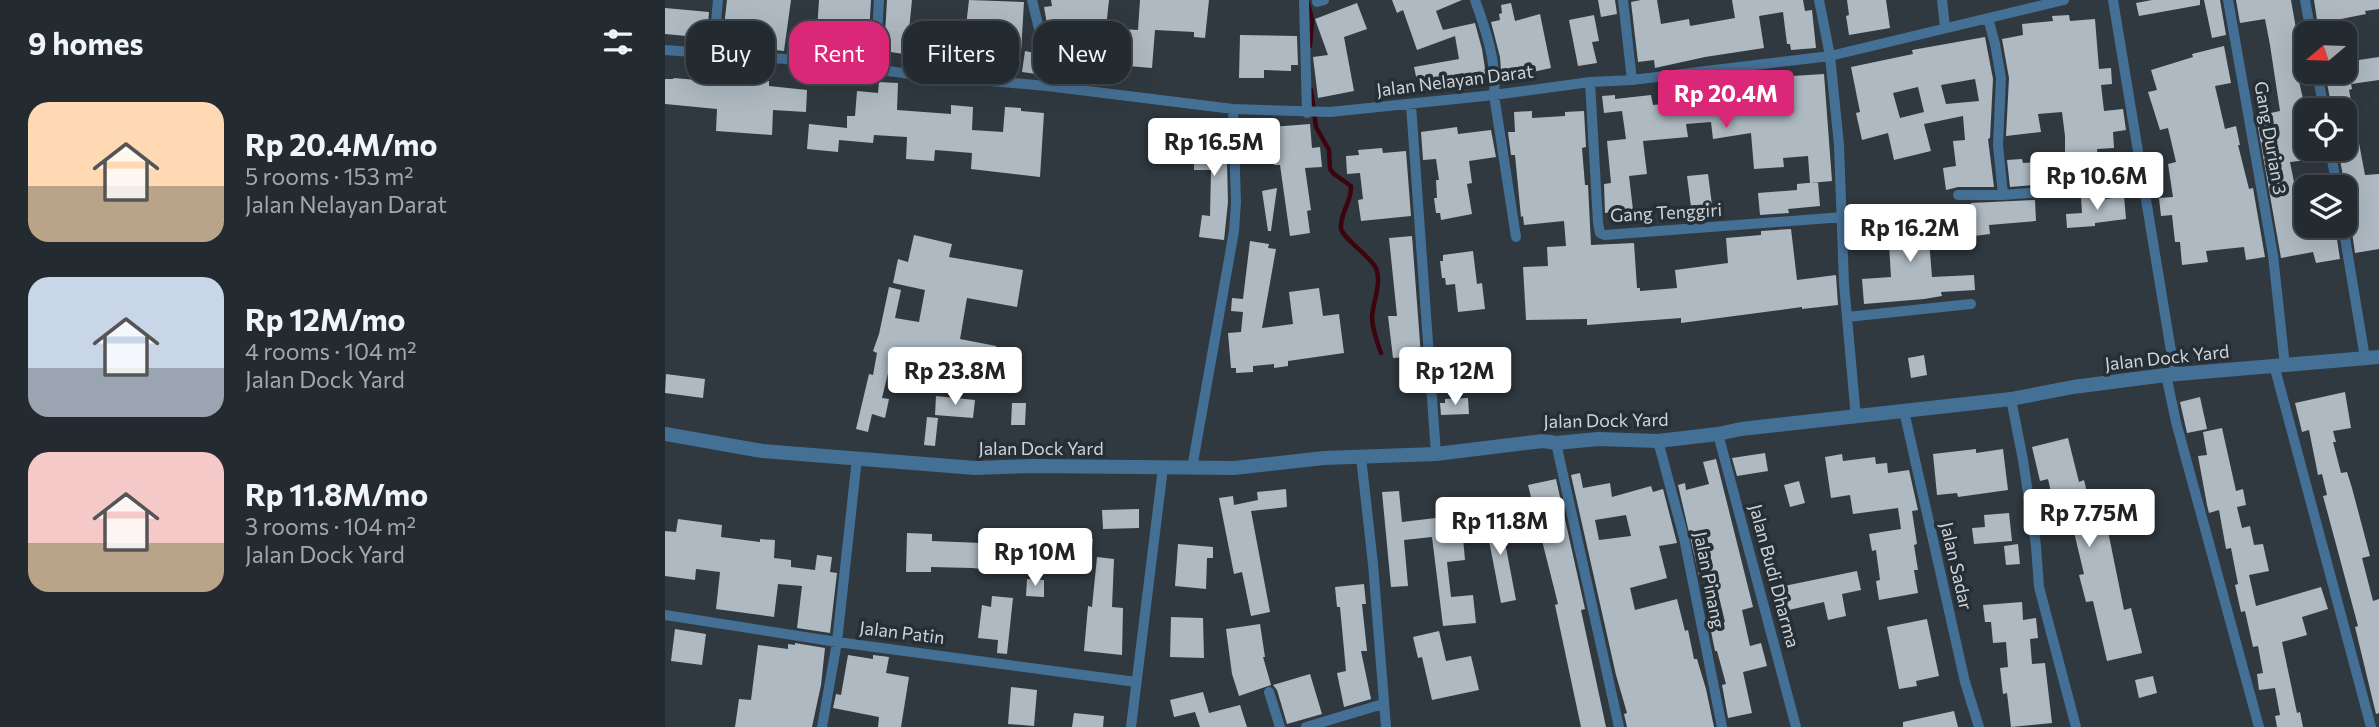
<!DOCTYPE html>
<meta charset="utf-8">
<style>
body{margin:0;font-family:Commissioner,sans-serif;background:#30373c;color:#f1f3f6;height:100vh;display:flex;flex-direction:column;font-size:26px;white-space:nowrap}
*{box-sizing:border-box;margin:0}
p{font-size:23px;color:#a3a7ab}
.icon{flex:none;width:38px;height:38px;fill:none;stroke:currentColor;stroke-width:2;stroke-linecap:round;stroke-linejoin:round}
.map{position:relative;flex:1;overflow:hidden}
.details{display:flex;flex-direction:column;background:#242b30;width:665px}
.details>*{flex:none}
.guide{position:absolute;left:21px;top:21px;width:665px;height:63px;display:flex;gap:14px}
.needle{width:46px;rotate:251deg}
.tools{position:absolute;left:1629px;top:21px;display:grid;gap:14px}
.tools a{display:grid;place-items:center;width:63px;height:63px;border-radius:14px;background:#242b30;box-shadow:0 7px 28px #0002,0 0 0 2px #41474c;font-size:35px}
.price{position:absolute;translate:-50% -60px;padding:0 16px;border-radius:7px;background:#fff;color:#222;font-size:23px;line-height:46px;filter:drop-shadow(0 2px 4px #0008)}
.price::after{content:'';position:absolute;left:50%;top:42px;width:21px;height:16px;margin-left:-10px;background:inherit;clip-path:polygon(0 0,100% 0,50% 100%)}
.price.current{background:#db2777;color:#fff}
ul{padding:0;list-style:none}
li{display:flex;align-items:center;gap:21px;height:175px;padding:0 28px}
li span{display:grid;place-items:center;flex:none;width:196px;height:140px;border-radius:21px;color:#555}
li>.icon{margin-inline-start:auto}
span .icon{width:84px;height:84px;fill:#fffc;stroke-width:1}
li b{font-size:30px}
h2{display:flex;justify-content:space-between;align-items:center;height:84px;padding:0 28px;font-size:30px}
.chip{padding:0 24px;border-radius:21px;background:#242b30;box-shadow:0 7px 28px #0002,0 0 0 2px #41474c;font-size:24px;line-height:63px}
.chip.current{background:#db2777;color:#fff}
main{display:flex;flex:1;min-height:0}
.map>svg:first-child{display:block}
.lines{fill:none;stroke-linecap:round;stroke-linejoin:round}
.stream{stroke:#3c040e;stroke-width:4.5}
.building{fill:#aeb9c2;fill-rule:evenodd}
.minor{stroke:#457095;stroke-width:10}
.tertiary{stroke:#457095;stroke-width:14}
.labels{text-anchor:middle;stroke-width:7;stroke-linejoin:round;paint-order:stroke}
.street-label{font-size:18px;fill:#ced4d8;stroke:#262f36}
</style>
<main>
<section class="details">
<h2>9 homes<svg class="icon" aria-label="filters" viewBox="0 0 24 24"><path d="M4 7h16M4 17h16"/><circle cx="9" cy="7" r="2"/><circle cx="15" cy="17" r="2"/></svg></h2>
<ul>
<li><span style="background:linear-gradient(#ffd9b3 60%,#b9a48a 0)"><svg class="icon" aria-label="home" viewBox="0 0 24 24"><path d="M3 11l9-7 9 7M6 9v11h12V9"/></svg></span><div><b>Rp 20.4M/mo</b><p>5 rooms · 153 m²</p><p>Jalan Nelayan Darat</p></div></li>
<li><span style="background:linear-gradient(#c9d6e8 65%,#9aa5b1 0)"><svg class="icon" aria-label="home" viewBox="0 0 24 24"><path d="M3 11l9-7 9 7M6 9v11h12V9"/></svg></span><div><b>Rp 12M/mo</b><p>4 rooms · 104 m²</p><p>Jalan Dock Yard</p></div></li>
<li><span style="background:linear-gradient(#f6c9c9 65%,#b9a48a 0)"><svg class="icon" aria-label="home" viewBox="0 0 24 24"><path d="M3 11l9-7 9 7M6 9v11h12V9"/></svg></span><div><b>Rp 11.8M/mo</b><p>3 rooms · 104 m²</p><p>Jalan Dock Yard</p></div></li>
</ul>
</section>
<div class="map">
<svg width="1714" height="727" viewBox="0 0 1714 727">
<rect width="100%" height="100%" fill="#303940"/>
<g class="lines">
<path class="stream" d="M643,3l4,17 -2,26
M646,90l5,37 13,23 1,19 4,5 17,12c1,16 -11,26 -10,42 1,10 28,27 35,40 6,16 -3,33 -4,49 0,12 5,25 9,36"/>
</g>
<path class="building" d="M62,0h64l-7,51 -62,-6z
M154,0h52l-2,33 -10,-1 -1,11 -18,-2 1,-8 -24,-2z
M222,0h25l-3,30 4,1 -3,24 -26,-4z
M304,0l55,2 -3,50 -33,-2 -1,5 -24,-3z
M386,0h58l-3,28 32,2 2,-30h69l-4,38 -11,-1v-5l-39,-2 -3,38 -48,-4 -1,14 -37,-3 2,-33 -11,-1 1,-19 -11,2 -3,-17 8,-1z
M727,0h70l-26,11 7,19 32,-7 7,26 4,26 -14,4 -2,-5 -7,1v-2l-26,5 2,8 -20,4 -5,-23 45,-8 -4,-23 -38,14 -14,-40 -6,3z
M933,0h17l2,14 -16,3z
M976,0h16l4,24 28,-5 1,7 45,-8 -3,-18h71l2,11 7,-1 4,38 -25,2 -1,-6h-3l-4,-32 -24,4 5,32 -59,9 -50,11 -1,-8 -16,2 -7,-60z
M1182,0h39l4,28 -41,7 -3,-19 3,-1z
M1487,0h48v5l-61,11 -3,-13z
M1539,0h16l6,35 -14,3z
M1571,0h55l7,40 4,-1 6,36 -10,2 9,39v33h15l2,9 -34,4 5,25 12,-2v41h28l5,33 -24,4 -3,-11 -32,6 -25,-142 24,-5 -10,-66 -5,-26 -25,4z
M1649,0h65v9l-14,2 1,3 -25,5 2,14h-24z
M692,3l10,26 -23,8 10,54 -36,7 -5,-41 15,-2 -13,-36z
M846,3l4,18 25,-7 11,54 -23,5 1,5 -27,6 -2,-27 -9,-35 9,-2 -1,-6 3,-1 -1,-8z
M0,8l44,4 -2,26 -42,-4z
M929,15l5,26 -7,1 5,21 -19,3 -9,-46z
M1404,15l1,6 25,-2 4,50 12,-1 1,16 -11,1 3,26 19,-2 3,21 -13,2 1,16 -17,1 2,31 -89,7 -3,-27 15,-1 1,4 42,-3v-24l-3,-24 -24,2 3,18 -35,4 3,-58 -7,-39 21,-4 -1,-11 31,-3 -1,-5z
M575,35l57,1 1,29h-7v6l-27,-1v8h-25z
M1320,37l8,42 -3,59 -2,1 6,48h-36l-12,3 -3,-22 13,-2 -3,-25 12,-1 -2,-24 -39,8 7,27 -37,9 -6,-27 -26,7 -6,-27 4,-1 -9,-45 62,-13 -1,-4zM1310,79l4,22 -33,3 -5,-19zM1253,87l6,25 -24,6 -7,-25z
M1559,46l7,37 -16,3 10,43 11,-3 4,19h-2l11,44 4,-1 12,69 -19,3 -2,-13 -38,4 2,11 -26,3 -2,-23h-5l-3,-27 -11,1 -2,-18 14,-1 -5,-33 8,-2 -8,-34 -8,2 -12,-38 9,-2 -6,-20 42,-13 -1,-3z
M360,51l10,2 1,21 -14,-2z
M1714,57v23l-28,4 1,5 -3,1 16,85 14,-1v75l-24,4 -4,-28 -5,-6 -1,-32 -7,-38h7v-39h-13l-7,-38h20v-10z
M1096,74l1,18 26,-2v-6l5,-1 -1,-7 32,-2 8,107 -22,2 -2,-27 -25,2 1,9 -30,2 -3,-36 -38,6 -2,-17 -25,2 2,13 -45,4 4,33 -18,2 4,34 -28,3 -1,-29 7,-1 -4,-42 19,-2 -4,-28 -18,2 -2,-17 13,-1v4l36,-4 2,10 50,-5 1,4 14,-2 1,7 24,-3 -2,-31z
M9,78l45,4v-4l50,3v5l38,4 -1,22 -33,-2 -1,25 -56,-4 1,-22 -52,-5v-25h8z
M214,82l19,1 -1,27 54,4v-9l22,2 -1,23 31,2 2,-25 16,1v3l23,2 -4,64 -69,-8 1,-16 -37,-3 -1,11 -28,-2 1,-22 -33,-2 -1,8 -34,-3 -1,12 -31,-3 2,-25 38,4v-12h8l2,-25 21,2z
M867,111v7l33,-2v-4l19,-1 2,36 -4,1 3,37h3l3,60 43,-2 3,45h3v3l37,-3 -2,-18 53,-7 -2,-25 35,-3v-4l30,-2 6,51 39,-5 2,30 -36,4v-2l-121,16v-5l-94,7v-6l-61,1 -3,-53 25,-1 -1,-19 19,-1 -2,-25 -40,4 -1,-9 -2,1 -6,-62h-4l-3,-23h7l-1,-20z
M542,124h19l2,78 -4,38 -25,-3 3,-22 8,1 1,-46h-17v-36l13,-1z
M645,124l2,24 8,-1 2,20 -17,1 6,42 -4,1 3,22 -20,3 -10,-71h-6l-3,-38z
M792,127l1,7 33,-4 5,27 -27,4 3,22 -5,1 5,30 -31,6 -1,-7h-4l-2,-15h3l-1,-18h3l-3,-21 -13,1 -2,-28z
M717,148l1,5 23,-2 5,65 -50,5 -3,-21 5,-1 -3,-26 -13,1 -1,-18 13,-1 -1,-5z
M1043,174l4,31 -21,2 -4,-31z
M1153,182l2,24 -32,3 1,4 -29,2 -2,-22 39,-3v-6z
M612,188l-6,43h-3l-6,-40z
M1435,195v5l24,-4 2,23 -31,4v3l-28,2 -1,-14 16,-1 -1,-16z
M1370,200l1,21 -47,4 1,9 -16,2 -3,-33z
M1248,207v14l18,-1 1,20h-3l3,37 42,-2 1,15 -34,2 1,4 -18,3 -60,5 -2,-25 29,-2 -3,-49h-4l-1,-19z
M249,235l38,9 -3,13 74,13 -6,37 -50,-9 -7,41 36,7 -3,15 -70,-13h-3l-3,19 -26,-6 -9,37 7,1 -4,19 -13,-4 -4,18 -12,-3 13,-55 4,1 4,-22 -4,-2 6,-17 10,-47 12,3 -6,28 24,4 6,-32 -32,-7 5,-24 10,3z
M747,236l9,120 -28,2 -5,-42h9l-8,-78z
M585,241l19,3 -1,4 8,1 -14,79 31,-4 -4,-32 30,-4 4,28 16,-2 5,39 -56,8v5l-14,2v-4l-21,2v6l-17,1v-5h-5l-3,-35 13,-1 2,-20 -12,-1 1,-13 11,1z
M808,251l4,33 5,-1 3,26 -27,3 -3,-28 -9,1 -1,-7h-3l-2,-17h3v-6z
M1259,355l3,20 -16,3 -3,-20z
M1,374l39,5 -2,19 -38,-5z
M1680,392l6,36 -18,3 3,11h-3l8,31 6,-1 5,16 18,68 -8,2 11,43 6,-2v114l-3,1 -21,-87 3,-1 -35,-130 4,-1 -5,-21 -4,1 -9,-45 -7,2 -7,-29z
M271,396l39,4 -2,18 -38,-3z
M1535,397l7,32 -20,4 -7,-31z
M803,398l1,16 -28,1 -1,-12h5v-4z
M347,403h14l-1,22h-14z
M262,417l11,1 -3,28 -11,-1z
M1557,428l14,63 7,-2 3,16 -9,2 5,21 8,-2 4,19 9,-1 6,27 -20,4 7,31 65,-19 7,22 -26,8 5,18 -25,7 15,71 3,-1 3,15h-26l-2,-11 5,-1 -5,-27 -16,2 -2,-16 6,-1 -5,-27 -5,1 -8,-36 -4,1 -6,-27 3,-1 -7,-36 -5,1 -7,-39 -10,3 -2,-8 -9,-49 9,-1 -4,-23z
M1403,438l11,44 5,-2 13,54 11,-3 16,79 7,-2 11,45 -35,8 -14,-60 -7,1 -7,-27 5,-1 -11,-46 -13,3 -12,-52 -8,2 -8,-34z
M1311,449v4l27,-4 5,41 -50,7 -1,-4 -20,2 -4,-41z
M1100,453l3,18 -31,5 -5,-18z
M1177,454l1,7 32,-4 1,7 11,-1 1,10 21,-3 9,40 -6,1 5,33 -3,1 4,25h-4l4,23 -39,7 -3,-19 4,-1 -4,-30 -4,1 -3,-17 32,-5 -3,-21 -45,6 -3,-19 -19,3 -6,-41z
M1051,459l37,148 -11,3 8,36 11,-3 6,23 -24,6 9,41 -24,5 -6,-33 4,-1 -9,-33h-2l-5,-25 15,-4 -11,-46 -14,4 -22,-95 7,-2 1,7 23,-6 -6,-22z
M915,473l3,15 27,-5 2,14 39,-11 2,6 10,-3 14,54 -18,3 8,32 -37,10 5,22 42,-11 8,32 3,-1 6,29h3l9,30 8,38h-87l-3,-13 3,-1 -11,-38 -45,-200zM961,515l5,21 -32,4 -4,-20z
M891,479l29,130 -4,1 25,117h-25l-26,-122 3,-1 -30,-119z
M1134,481l6,22 -15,4 -6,-22z
M621,489l1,18 -36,4 19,101 -19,4 -9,-44 -8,2 -15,-76 14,-2 1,9 24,-5 -1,-8z
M734,491l3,31 59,-7 4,45 -18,2 4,35 22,-2 3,28 -33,3 -11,-89 -28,3 4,46 -17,1 -9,-95z
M474,509v19l-36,1 -1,-19z
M834,511l17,89 -15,3 -17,-89z
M1344,513l3,28 -38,3 -2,-16 13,-1 -1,-12z
M13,519l44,6 -1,12 39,5v-3l15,1 -1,18 17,2v7l24,3 2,-15 15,2 -2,15 7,1 -7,60 -33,-5 5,-42 -24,-2 -4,33 -58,-8 4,-37 -24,-3 -1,11 -30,-4v-45l11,1z
M318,531l52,2 -1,41 -62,-6 -41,-1v5h-25l1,-39 25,1v7l50,2z
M409,537l19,2 -2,18 -18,-1z
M513,544l35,3v11h-6l-1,31 -31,-3z
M1353,544l2,20 -14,1 -2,-19z
M432,557l17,2 -2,48 11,1 -1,47 -38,-4 4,-45 4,1z
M1192,571l4,19 -19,4 4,22 -18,4 -4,-18 -44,10 -6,-24z
M362,579l17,1v17l-18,-1z
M699,584l2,20h-4l5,47h-6l10,48 -27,8 -7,-34 9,-2 -6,-64h-3l-2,-20z
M327,596l21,2 -6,56 -10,-1 1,-13 -20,-2 4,-33 9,2z
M1357,602l1,18 13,-2 2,20 -8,1 2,25 13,-1 7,60 -41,4 -4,-34 -4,1 -3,-26 8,-1 -2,-25 -13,1 -2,-21h-6l-2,-17z
M506,617l32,1 1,40 -34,-1z
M1262,619l12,57 -23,5 1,5 -18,3 -12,-62z
M595,624l5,33h-2l8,28 -32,11 -7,-22 -6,-45z
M10,629l31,5 -4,31 -31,-4z
M774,631l7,30 25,-5 8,34 -47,10 -10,-43 -4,1 -5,-21z
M130,643l30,5 -4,37 -9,42h-77l4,-28 12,1 7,-55 30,4v-5l7,1z
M183,655l25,4v-4l16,2 -3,16 23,4 -8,50h-23l1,-10 -46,-9 3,-14 5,1z
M645,674l12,40 -35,10 -10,-34 -4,-5z
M1488,676l4,17 -18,5 -4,-18z
M346,687l26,3 -3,36 -26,-2z
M538,692l6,21 31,-8 7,22h-47l-5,-15 -21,5 -4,-17z
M1289,711l4,16h-55v-5z
M409,713l30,3 -1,11h-31z"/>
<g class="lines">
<path class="minor" d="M367,0l9,37 6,49
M639,0l3,113
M810,0c11,30 22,63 19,95l22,142
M958,0l9,80
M1154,0l11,56 9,89 5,139 12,134
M1277,0l3,27
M1448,0l62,375
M1563,0l45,255 12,111
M1640,0l6,33
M652,2l7,-2
M1323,18l7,26 6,34 -3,67 5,50
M0,50l146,11 100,13 136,12 186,23 97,3 164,-17 96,-13 42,-2 198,-24 234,-56
M48,54l5,-54
M210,69l4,-69
M1652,72l7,38
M925,82l8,141 2,10 5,2 238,-18
M746,105l25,349
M1665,149l7,38
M1293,195h45l141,-11
M1678,226l22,132
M1182,317l124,-13
M1609,365l97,362
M1501,375l10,47 83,305
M1346,399l12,61 13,86 3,41 37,140
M1239,411l61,271 14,45
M1053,434l78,293
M993,441l26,97 38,189
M891,443l63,284
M696,457l12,107 13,163
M527,468l42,-237 2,-29 -3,-93
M0,615l172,27 299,40
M604,692l11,35
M157,727l15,-85 20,-184
M466,727l32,-259
M641,727l77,-23"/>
<path class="tertiary" d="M0,434l97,17 213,17 58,-2 201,2 90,-10 112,-4 107,-13 13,2 42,-4 60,2 60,-7 23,-5 270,-30 62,-12 93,-12 213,-18"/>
</g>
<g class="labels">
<g class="street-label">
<text transform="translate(790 81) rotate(-7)" y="6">Jalan Nelayan Darat</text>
<text transform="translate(1605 138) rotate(80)" y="6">Gang Durian 3</text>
<text transform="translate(1001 213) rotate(-3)" y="6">Gang Tenggiri</text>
<text transform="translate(1502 358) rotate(-6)" y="6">Jalan Dock Yard</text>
<text transform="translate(941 421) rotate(-1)" y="6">Jalan Dock Yard</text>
<text x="376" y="455">Jalan Dock Yard</text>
<text transform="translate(1291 566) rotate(77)" y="6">Jalan Sadar</text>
<text transform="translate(1109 576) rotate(75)" y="6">Jalan Budi Dharma</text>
<text transform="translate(1044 580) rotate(79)" y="6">Jalan Pinang</text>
<text transform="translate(237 633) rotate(7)" y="6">Jalan Patin</text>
</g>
</g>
</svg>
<div class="tools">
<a><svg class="needle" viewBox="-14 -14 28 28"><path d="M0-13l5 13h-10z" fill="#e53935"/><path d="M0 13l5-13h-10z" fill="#a3a7ab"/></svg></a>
<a><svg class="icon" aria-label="locate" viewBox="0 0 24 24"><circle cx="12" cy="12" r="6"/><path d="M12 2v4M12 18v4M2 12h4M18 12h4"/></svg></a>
<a><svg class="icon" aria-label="layers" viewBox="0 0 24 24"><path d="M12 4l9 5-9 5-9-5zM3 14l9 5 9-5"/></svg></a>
</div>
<b class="price current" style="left:1061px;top:130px">Rp 20.4M</b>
<b class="price" style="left:549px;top:178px">Rp 16.5M</b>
<b class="price" style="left:1432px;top:212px">Rp 10.6M</b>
<b class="price" style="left:1245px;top:264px">Rp 16.2M</b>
<b class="price" style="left:290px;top:407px">Rp 23.8M</b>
<b class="price" style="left:790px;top:407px">Rp 12M</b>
<b class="price" style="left:1424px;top:549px">Rp 7.75M</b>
<b class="price" style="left:835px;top:557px">Rp 11.8M</b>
<b class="price" style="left:370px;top:588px">Rp 10M</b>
<div class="guide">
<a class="chip">Buy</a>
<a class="chip current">Rent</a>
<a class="chip">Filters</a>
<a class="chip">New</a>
</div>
</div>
</main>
